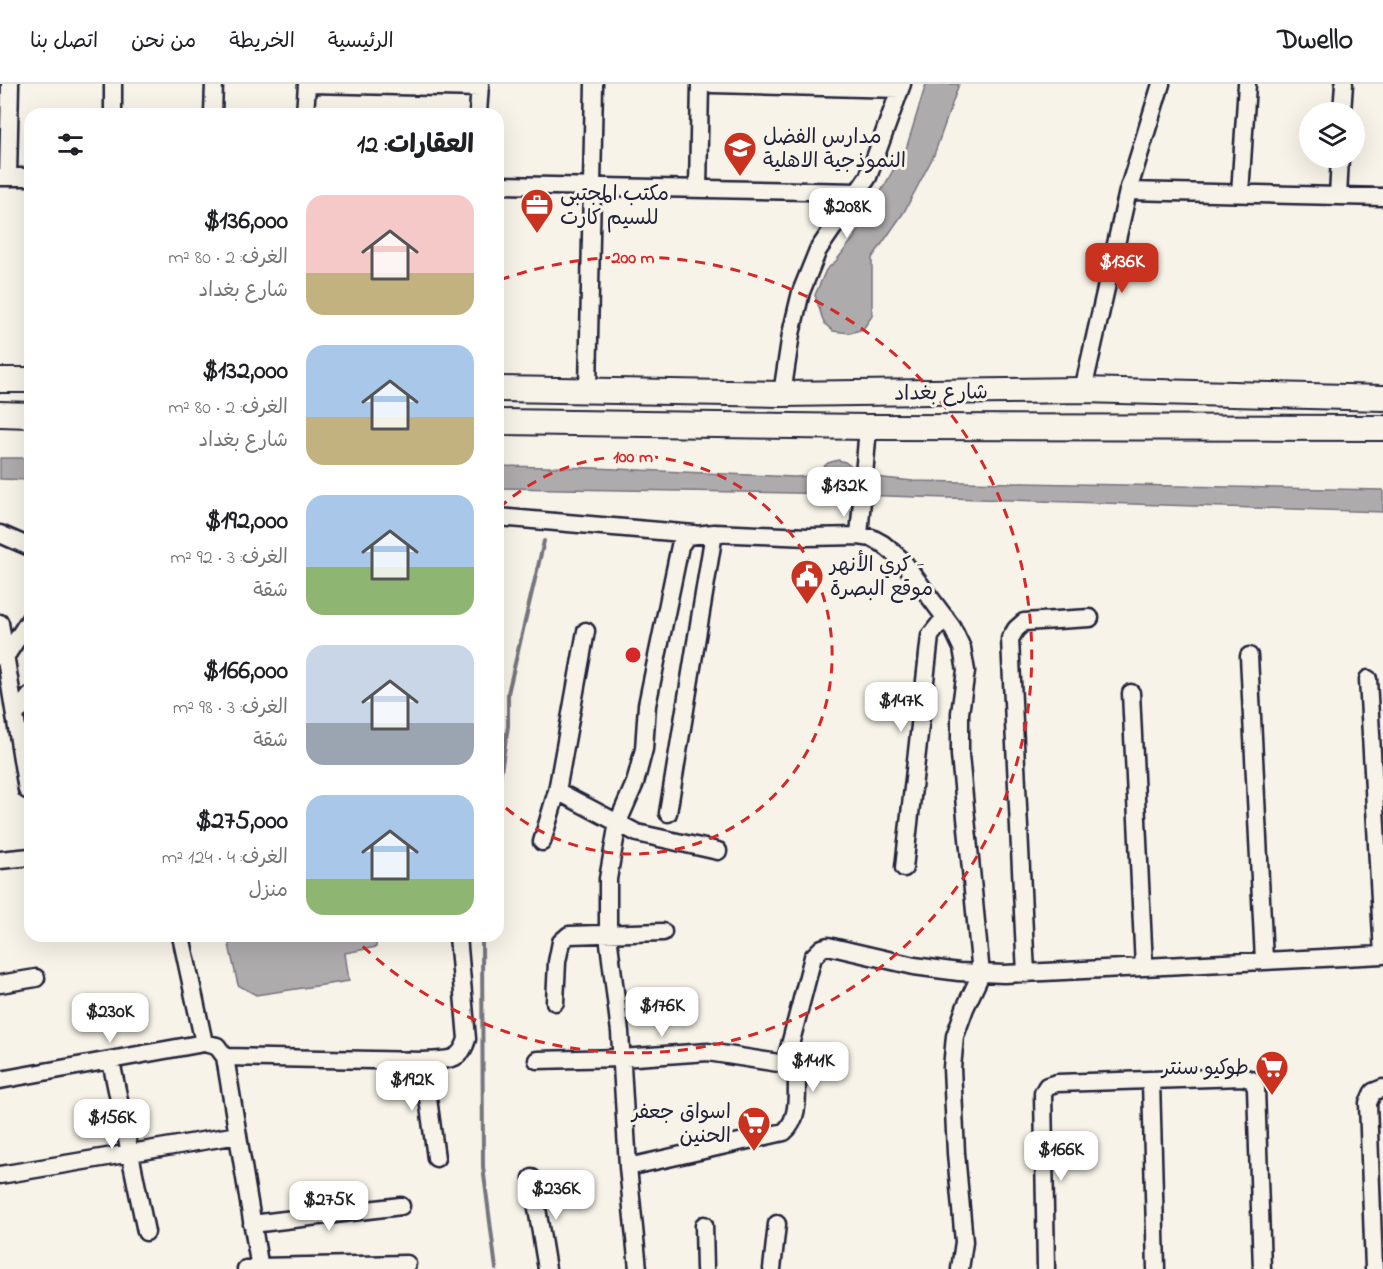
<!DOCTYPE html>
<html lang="ar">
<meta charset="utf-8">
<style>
body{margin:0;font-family:"Indie Flower","Playpen Sans Arabic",sans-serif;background:#f6f6f6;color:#202124;direction:rtl;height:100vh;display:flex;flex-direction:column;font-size:22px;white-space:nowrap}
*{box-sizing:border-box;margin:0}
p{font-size:20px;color:#757577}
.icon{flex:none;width:33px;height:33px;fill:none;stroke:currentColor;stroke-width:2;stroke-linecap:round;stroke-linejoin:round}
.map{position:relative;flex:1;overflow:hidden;direction:ltr}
.side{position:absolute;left:24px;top:24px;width:480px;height:834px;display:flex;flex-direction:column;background:#fff;border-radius:18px;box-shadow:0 6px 24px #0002;direction:rtl}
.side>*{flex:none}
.tools{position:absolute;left:1299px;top:18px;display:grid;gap:12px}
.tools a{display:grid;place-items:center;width:66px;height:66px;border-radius:50%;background:#fff;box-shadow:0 6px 24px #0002;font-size:30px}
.price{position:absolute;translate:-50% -51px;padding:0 14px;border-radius:12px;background:#fff;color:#222;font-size:20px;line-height:39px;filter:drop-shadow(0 2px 3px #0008)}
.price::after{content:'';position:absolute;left:50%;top:36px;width:18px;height:14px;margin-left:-9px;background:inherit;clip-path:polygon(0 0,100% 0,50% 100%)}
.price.on{background:#c8321e;color:#fff}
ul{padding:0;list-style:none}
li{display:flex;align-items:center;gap:18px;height:150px;padding:0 30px}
li span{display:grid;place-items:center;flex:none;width:168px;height:120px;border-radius:18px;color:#555}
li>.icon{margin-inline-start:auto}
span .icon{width:72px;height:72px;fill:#fffc;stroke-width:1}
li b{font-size:26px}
h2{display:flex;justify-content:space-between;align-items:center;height:72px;padding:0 30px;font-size:26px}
header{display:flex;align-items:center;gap:36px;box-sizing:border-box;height:84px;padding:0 30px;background:#fff;border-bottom:2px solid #e0e0e0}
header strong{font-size:28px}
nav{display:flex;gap:33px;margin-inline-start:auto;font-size:21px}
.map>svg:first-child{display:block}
.water{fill:#aeabad;stroke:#76747f;stroke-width:1.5}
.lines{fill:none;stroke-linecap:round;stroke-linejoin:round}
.stream{stroke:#76747f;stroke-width:4}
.minor-casing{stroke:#22223b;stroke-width:21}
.highway-casing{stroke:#22223b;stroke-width:28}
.minor{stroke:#f7f3e8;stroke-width:16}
.highway{stroke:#f7f3e8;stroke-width:24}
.ring{fill:none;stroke:#d62828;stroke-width:3;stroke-dasharray:10 8}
.labels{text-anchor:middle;stroke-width:6;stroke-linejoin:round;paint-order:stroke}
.poi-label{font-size:21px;fill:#22223b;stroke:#f7f3e8;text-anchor:start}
.street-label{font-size:21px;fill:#22223b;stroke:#f7f3e8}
.centre{fill:#d62828;stroke:#f7f3e8;stroke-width:3}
.ring-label{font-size:18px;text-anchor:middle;font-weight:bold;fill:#d62828;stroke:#f7f3e8;stroke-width:6;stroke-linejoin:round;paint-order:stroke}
</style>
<header>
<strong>Dwello</strong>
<nav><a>الرئيسية</a><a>الخريطة</a><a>من نحن</a><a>اتصل بنا</a></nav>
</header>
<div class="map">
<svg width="1383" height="1185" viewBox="0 0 1383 1185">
<rect width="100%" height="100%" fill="#f7f3e8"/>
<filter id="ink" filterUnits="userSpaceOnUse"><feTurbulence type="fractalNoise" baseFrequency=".0167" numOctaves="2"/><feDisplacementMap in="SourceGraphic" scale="12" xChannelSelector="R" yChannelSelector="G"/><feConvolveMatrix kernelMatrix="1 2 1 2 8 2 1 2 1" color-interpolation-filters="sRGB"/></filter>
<g filter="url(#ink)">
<path class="water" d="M926,0h33l-25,71 -30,57 -32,46v58l-9,13 -13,4 -17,-2 -9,-8 -9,-28 11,-25 10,-9 20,-26 51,-89z
M0,374h30v22l-30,-1z
M838,376l7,2 19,14 49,5 470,9v22l-588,-19 -297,-5v-22l96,2 200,9 19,-1 15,-13z
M227,852h150l-1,11 -31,6 4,28 -93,14 -18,-10z"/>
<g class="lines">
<path class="stream" d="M498,707l10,-65v-33l36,-152
M482,852l1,231 13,102"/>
<defs>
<path id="minor" d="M311,0l169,4
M712,0l188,5
M1342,28l2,-28
M113,30v-30
M213,30l1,-30
M305,30l2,-30
M478,30l2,-30
M0,93h30
M8,93l2,-93
M498,101l361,7
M698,105l2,-105
M1128,107l255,6
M1240,110l7,-110
M1338,112l2,-38
M588,306l6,-306
M1083,306l45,-199 33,-107
M782,310l9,-60 10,-42 17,-42 50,-73 34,-93
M498,433l196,17
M0,450l30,13
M859,452l9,-109
M0,539l27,167
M586,547l-29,160 80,42 81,18
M1249,572l15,304
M1,573l5,-1 24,-37
M1368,595l15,276
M1131,609l13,274
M16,630l14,-18
M668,729l46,-280
M542,758l15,-51
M0,776l30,-3
M904,784l26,-232 15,-19
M181,852l23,107
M1026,890l-16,-335 6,-10 8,-7 66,-4
M0,900l36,-6
M555,918l2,-40 4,-20 8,-7 94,-3
M225,973l198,4c22,-2 37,3 44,-22l-9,-103
M537,976l84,-2 87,-6 77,12 8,2 4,5c-1,20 4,47 -13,61l-156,35
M111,977l35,171
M423,977l13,97
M785,980l28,-107 9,-9 6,-2 86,20 45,6 45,2 379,-19
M0,996l204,-37 13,3 8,11 35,212
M1151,997l5,188
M0,1091l238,-40
M532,1094l15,91
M252,1140l149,-18
M704,1141l1,44
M246,1185l13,-2 148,-3
M638,1185l-10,-102 -8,-135 -12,-97v-56l10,-57 17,-39 9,-34 3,-44 33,-159 7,-10 27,-3 94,4 51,-1 13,2 11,6 19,16 50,67 10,21 4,23 -6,42v42l21,219 -16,34 -10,28 -3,32 4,85 8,89 -4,27
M772,1185l5,-45
M1046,1185l-3,-176 4,-7 10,-3 186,-6 9,3 4,8 6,181
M1374,1185l-6,-166 5,-11 10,-4"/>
<path id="highway" d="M0,296h30
M498,305l284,5 301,-4 300,8
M0,330l30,1
M498,338l370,5 515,1"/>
</defs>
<use href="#minor" class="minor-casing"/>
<use href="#highway" class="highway-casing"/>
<use href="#minor" class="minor"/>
<use href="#highway" class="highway"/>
</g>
</g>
<g class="ring">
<path d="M499 424A199 199 0 1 1 499 718"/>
<path d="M500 196A398 398 0 1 1 352 852"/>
</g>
<defs>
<symbol id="school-pin" viewBox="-11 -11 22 30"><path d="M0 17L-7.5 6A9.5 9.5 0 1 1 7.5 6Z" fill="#c8321e" stroke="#f7f3e8"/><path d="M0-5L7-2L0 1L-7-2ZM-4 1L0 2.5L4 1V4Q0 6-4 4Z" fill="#fff"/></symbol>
<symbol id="office-pin" viewBox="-11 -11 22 30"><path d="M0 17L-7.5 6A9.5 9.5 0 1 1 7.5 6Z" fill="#c8321e" stroke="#f7f3e8"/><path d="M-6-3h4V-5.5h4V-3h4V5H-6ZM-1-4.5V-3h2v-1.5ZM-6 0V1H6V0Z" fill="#fff"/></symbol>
<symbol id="civic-pin" viewBox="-11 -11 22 30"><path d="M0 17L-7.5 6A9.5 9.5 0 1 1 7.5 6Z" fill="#c8321e" stroke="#f7f3e8"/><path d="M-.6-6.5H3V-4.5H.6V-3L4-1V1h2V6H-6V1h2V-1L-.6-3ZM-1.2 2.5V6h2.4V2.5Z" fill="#fff"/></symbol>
<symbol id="supermarket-pin" viewBox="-11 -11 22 30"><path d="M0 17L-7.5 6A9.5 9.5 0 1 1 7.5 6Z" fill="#c8321e" stroke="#f7f3e8"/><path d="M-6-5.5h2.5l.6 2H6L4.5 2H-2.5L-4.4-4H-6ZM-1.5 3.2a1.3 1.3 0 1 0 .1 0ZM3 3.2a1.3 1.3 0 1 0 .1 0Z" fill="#fff"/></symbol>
</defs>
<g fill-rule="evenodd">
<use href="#school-pin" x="721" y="45" width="38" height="52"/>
<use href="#office-pin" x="518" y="102" width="38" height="52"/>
<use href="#civic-pin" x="788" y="473" width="38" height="52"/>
<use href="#supermarket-pin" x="1253" y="964" width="38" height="52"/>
<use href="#supermarket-pin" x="735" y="1020" width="38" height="52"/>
</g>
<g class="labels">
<g class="poi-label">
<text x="763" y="59">مدارس الفضل<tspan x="763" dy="24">النموذجية الاهلية</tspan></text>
<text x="560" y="116">مكتب المجتبى<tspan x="560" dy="24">للسيم كارت</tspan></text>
<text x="830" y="487">كري الأنهر -<tspan x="830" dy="24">موقع البصرة</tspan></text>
<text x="1249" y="990" text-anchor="end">طوكيو سنتر</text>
<text x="731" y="1034" text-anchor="end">اسواق جعفر<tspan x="731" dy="24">الحنين</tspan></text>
</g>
<g class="street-label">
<text transform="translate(941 308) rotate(-1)" y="7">شارع بغداد</text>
</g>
</g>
<circle cx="633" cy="571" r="9" class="centre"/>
<g class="ring-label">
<text x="633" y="179">200 m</text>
<text x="633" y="378">100 m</text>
</g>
</svg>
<div class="tools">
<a><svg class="icon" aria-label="layers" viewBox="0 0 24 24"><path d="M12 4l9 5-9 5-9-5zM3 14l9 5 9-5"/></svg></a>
</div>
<b class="price" style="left:847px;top:155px">$208K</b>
<b class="price on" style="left:1122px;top:210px">$136K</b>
<b class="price" style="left:844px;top:434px">$132K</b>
<b class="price" style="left:901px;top:649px">$147K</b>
<b class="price" style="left:662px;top:954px">$176K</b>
<b class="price" style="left:110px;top:960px">$230K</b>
<b class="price" style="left:813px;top:1009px">$141K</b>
<b class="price" style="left:412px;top:1028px">$192K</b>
<b class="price" style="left:112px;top:1066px">$156K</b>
<b class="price" style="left:1061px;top:1098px">$166K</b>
<b class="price" style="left:556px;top:1137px">$236K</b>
<b class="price" style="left:329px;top:1148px">$275K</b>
<section class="side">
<h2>العقارات: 12<svg class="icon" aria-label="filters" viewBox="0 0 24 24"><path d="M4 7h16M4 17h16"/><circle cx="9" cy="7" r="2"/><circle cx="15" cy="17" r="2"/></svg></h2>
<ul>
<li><span style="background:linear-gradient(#f6c9c9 65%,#c2b280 0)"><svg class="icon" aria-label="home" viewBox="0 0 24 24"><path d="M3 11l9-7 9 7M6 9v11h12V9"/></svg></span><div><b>$136,000</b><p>الغرف: 2 · 80 m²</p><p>شارع بغداد</p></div></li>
<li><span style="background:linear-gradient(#a9c7e8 60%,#c2b280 0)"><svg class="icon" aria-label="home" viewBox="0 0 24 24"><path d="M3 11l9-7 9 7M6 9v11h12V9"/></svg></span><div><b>$132,000</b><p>الغرف: 2 · 80 m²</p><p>شارع بغداد</p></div></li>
<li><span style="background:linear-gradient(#a9c7e8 60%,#8fb573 0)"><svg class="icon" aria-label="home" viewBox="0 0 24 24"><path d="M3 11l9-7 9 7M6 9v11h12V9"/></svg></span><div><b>$192,000</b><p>الغرف: 3 · 92 m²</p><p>شقة</p></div></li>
<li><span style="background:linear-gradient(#c9d6e8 65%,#9aa5b1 0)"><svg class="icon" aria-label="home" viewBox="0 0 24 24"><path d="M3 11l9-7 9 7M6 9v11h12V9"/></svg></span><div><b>$166,000</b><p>الغرف: 3 · 98 m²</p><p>شقة</p></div></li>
<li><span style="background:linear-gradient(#a9c7e8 70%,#8fb573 0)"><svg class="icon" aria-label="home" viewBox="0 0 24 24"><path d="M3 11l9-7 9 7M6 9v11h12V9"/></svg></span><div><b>$275,000</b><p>الغرف: 4 · 124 m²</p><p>منزل</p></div></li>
</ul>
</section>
</div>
